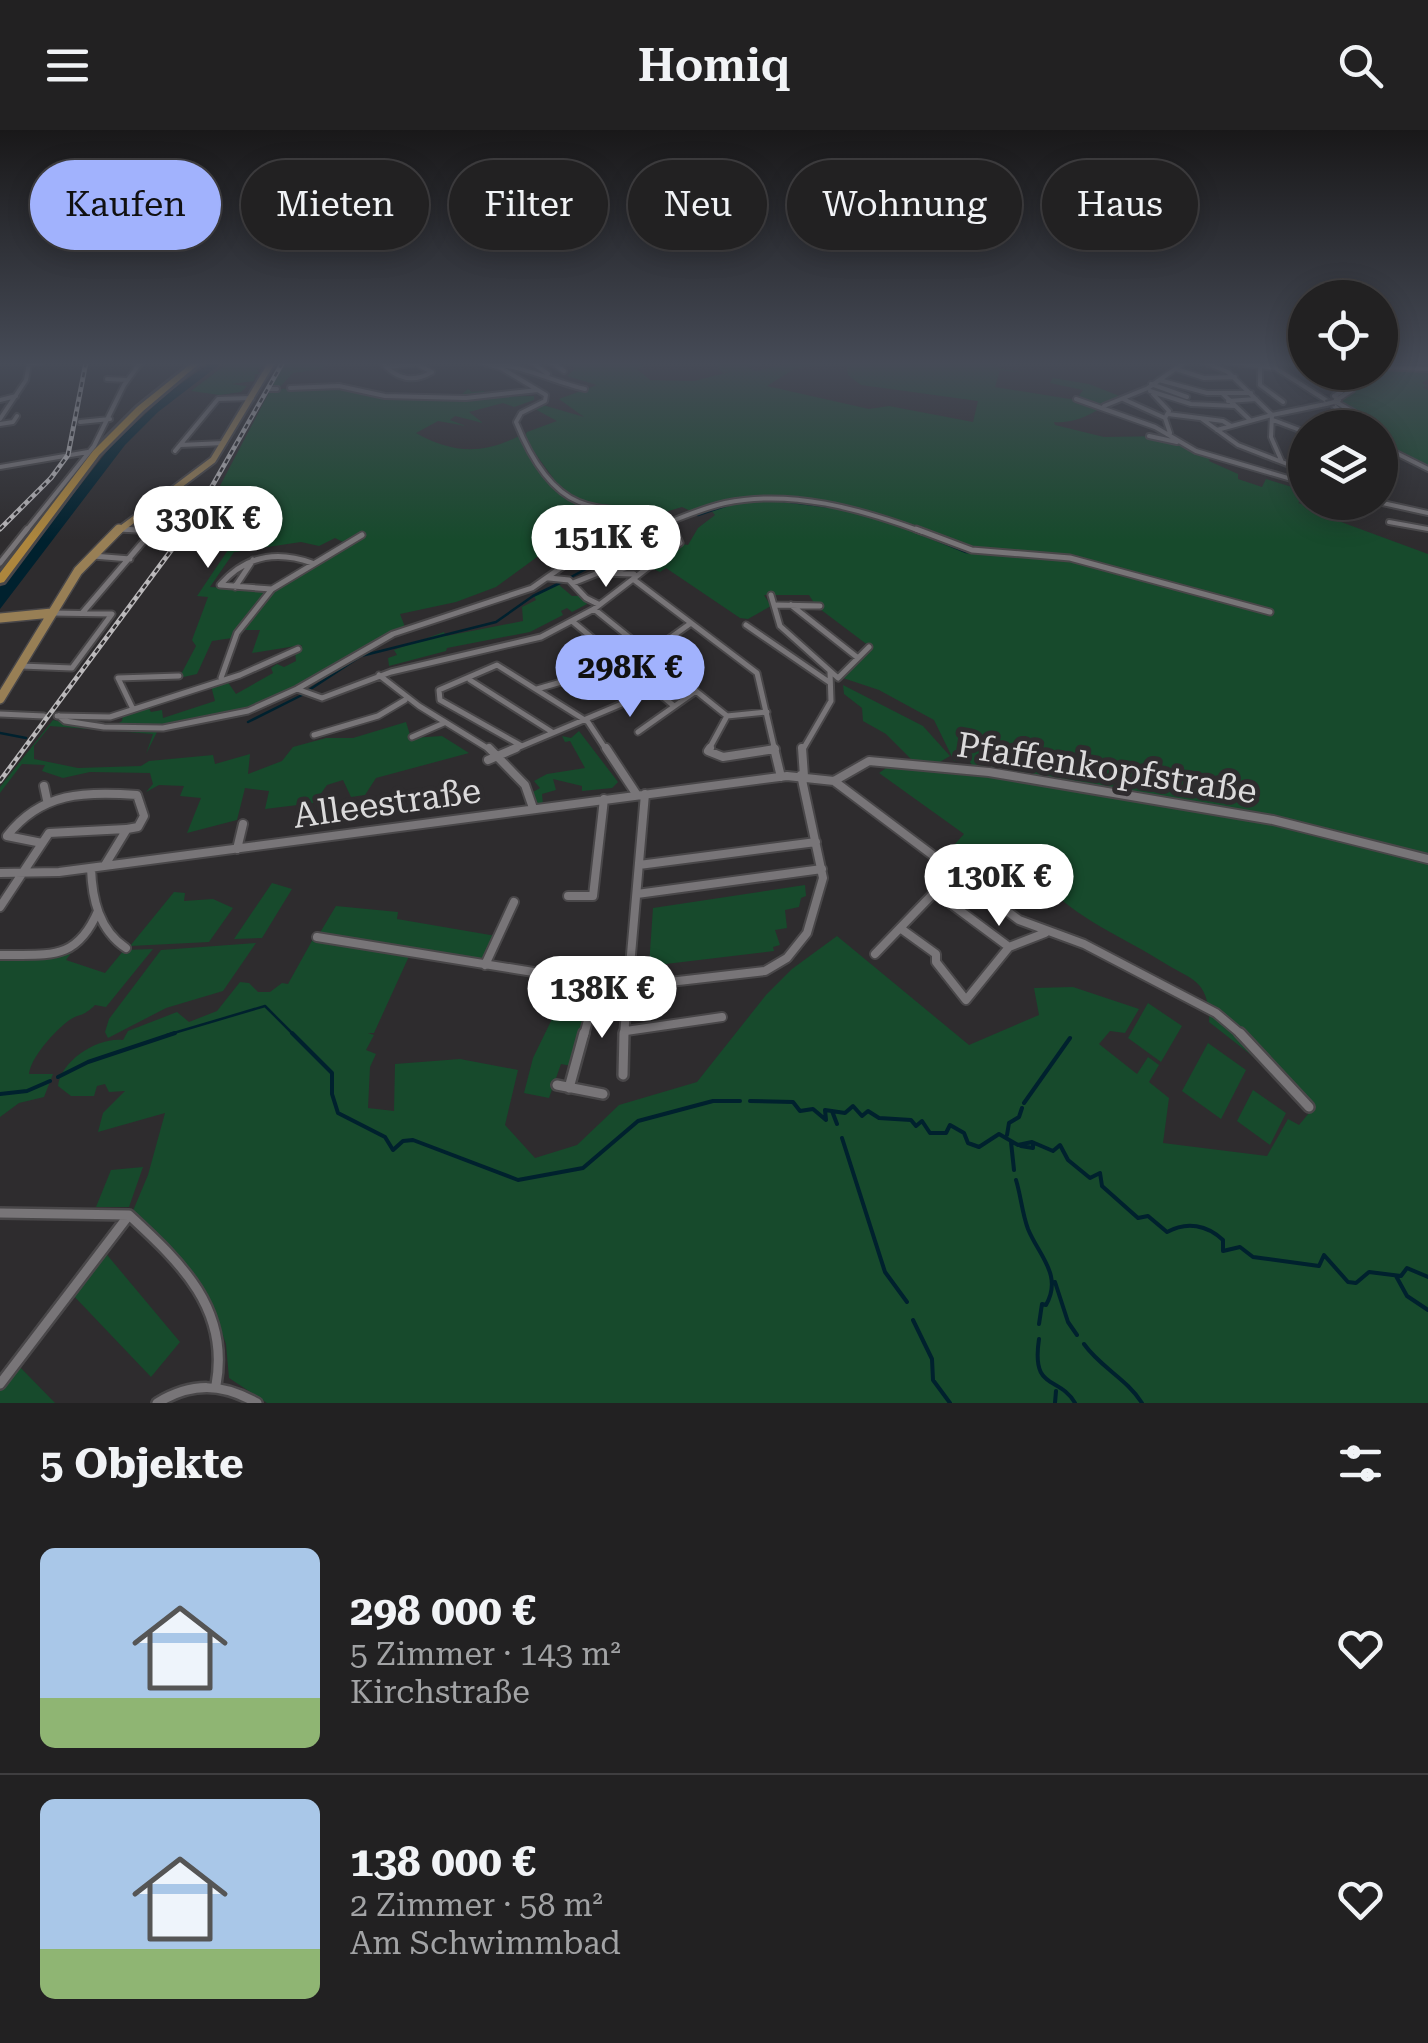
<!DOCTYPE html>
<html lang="de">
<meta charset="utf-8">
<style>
body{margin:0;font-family:"Roboto Serif",serif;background:#2a292a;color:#f1f3f6;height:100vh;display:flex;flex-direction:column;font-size:38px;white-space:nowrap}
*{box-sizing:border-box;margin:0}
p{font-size:32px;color:#a2a3a5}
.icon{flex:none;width:55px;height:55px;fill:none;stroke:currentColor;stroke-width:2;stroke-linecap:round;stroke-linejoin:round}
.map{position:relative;height:1273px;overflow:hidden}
.sheet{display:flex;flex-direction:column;background:#222122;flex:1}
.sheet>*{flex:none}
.guide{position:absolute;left:30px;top:30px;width:1370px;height:90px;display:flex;gap:20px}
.fabs{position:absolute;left:1288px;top:150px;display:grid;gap:20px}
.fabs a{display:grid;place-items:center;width:110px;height:110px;border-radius:50%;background:#222122;box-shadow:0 5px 25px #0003,0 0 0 2px #3f3e40;font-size:50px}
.price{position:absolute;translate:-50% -85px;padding:0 22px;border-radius:35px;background:#fff;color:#222;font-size:32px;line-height:65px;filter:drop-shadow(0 2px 5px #0008)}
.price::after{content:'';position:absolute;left:50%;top:60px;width:30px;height:22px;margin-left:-15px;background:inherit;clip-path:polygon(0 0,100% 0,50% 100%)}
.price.selected{background:#a1b2fd;color:#111}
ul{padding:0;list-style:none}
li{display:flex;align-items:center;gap:30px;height:250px;padding:0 40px}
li+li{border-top:2px solid #3f3e40}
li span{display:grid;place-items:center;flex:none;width:280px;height:200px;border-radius:15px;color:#555}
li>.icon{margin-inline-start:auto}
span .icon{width:120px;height:120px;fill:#fffc;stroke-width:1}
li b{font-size:42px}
h2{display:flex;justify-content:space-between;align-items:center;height:120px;padding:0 40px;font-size:42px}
.tag{padding:0 35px;border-radius:45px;background:#222122;box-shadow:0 5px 25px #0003,0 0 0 2px #3f3e40;font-size:35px;line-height:90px}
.tag.selected{background:#a1b2fd;color:#111}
header{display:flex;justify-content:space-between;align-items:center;height:130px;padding:0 40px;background:#222122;font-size:45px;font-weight:600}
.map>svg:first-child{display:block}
.green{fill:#174a2c;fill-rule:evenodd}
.water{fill:#00212e}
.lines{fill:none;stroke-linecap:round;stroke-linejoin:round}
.stream-far1{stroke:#00212e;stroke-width:2.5}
.stream{stroke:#00212e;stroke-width:4}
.minor-far3-casing{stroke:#494749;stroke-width:8}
.minor-far2-casing{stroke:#494749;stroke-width:9}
.minor-far1-casing{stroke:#494749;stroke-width:12}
.minor-casing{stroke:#494749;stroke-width:14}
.major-far1-casing{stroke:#494749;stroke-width:10}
.major-casing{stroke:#494749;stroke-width:12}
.highway-casing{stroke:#494749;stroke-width:6}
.minor-far3{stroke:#787578;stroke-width:4}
.minor-far2{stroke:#787578;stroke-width:5}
.minor-far1{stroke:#787578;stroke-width:8}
.minor{stroke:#787578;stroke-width:9}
.major-far1{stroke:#987f55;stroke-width:6}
.major{stroke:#987f55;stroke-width:9}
.highway{fill:#ad863d;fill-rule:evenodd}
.rail-casing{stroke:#bbb9bb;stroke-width:5}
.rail{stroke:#2e2c2e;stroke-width:2.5;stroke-dasharray:5;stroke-linecap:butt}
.minor-bridge-casing{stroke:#494749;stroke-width:8;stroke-linecap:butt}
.minor-bridge{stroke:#787578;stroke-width:4}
.labels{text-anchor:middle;stroke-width:10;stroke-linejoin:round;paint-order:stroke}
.street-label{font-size:35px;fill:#dbdadb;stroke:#2e2c2e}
</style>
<header><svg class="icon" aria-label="menu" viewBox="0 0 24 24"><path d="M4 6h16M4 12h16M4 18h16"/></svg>Homiq<svg class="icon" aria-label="search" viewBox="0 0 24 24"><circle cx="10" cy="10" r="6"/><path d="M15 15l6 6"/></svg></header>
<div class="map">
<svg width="1428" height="1273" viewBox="0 0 1428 1273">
<rect width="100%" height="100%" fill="#2e2c2e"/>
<path class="green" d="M229,232l37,2 -9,6 3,4h-5l-1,7 -23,3 16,2 -6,6 -21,3 -29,-4z
M285,232h43l-6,7 -29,4 -15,16 61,-2 48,9 81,2 -7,-3 7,-6 4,3 12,-1 1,6 49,-1v4l-20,7 -11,-4 -34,9 14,11 -28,-7 -5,4 16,6 -28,-5 -22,12c35,20 66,22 103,3 12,25 33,59 61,68 25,10 61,-1 80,23l-83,26 -29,-4 -52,38 -40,15 -56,12 5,13c-38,18 -72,43 -109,61 -58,28 -119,38 -182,38l8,-5 1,-7 24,-9 4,7 11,-2 1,8 52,-17 -4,-15 16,-5 9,13 37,-21 -2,-5 6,-4 7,3 12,-6 -1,-9 7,-7 -50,8 8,-23h-18l36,-43 67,-44 -10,-5 -16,8 -18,-4 -67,10 -24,35 59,3 -37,48 -20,3 -15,33 -18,4 17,-32 -4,-6 16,-43 -11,-1 33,-49h-50l32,-46z
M567,232h74l2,5 -6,2 13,11 44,1 39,-10 -11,2 -6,-11h52l-19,5 6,4 39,-9h216l-15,2 4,4 26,5 -25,-3 -5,17 81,13 7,-10 -33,-7 3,-5 36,6 33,13c-24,11 -40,27 -68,25l1,3 49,12 66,-1 41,20 -2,5 29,13v5l24,8 4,-8 39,12v8l-7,4 26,7 9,9 95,35v303l-147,-36 -307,-53 -4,-6 -16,-1 -20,-41 -55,-30 -42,-14 36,-27 -57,-43 -7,-11h-45l7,11 -23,13 -8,-1 -74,-50 -6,4 -11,-5 33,-23 6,1 10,-17 17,-13 -6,-7 -14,5 -13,-6 -27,8 -15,-6 -61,-8 -23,-19 -32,-44 3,-6 30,-11 -22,-12 8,-4 41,12 -25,-18 38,-14 -30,-9 8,-7zM831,233l16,3 1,9 13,10 117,16 -5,21 -84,-16 -20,3 -102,-23 27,-17z
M1380,232l47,6 -5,-6h6v17l-6,4 6,3 -5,1 5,3v76l-48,-26v-12l-18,-1 -7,-6 2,-8 -21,-17 10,-6 -4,-17 38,-1v-4l8,4z
M559,455l13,11h11l4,8 -15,8 -5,-4 -6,3 2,4 -33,17 -83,16 -1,3 -57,15 -1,-8 9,-3 -3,-5 50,-18 2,4 77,-15 -1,-14 14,-7 -2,-4z
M843,555l80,41 27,30 -12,7h-23l-29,-29 -23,-13 -1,-13 -18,-14z
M53,590l33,7 72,3 -12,24 7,-20 -103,-8 -16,20v13l44,9 63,-2 8,-5 64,-6 2,9 35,-10 -2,20 34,-13 11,-14 33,-9h27l53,-16 5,16 31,-2 27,17 -93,25 -11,17 -14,2 -8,-17 -16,5 -13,18 -49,6 4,-18 -24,-3 -8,32 -50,13 14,-35 -21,-2 4,-10 -25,-1 -13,7 7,-8 -3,-11 -60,-1 -27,6 -21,-7 3,-6 -23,-1 -22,29v-6z
M579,601l39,51 -6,6 -30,3v-5l-29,-7 3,11 -14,4 1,11 -5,-1 -5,-12 7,-4 -6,-7 13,-7 38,-6 -15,-27 -5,1 -3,-6 9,2z
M892,634l87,9 288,50 161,40v540h-1161l-38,-25 -3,-34 -17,-47 -77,-84 16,-38 17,-62 -67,19 5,-19 22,-22 -16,1 -4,-8 -8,2 -3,10h-23l-13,-10c3,-26 40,-49 65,-46l5,-9 49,-19 12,10 28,-11 23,-29 9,1 9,9h12l12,-9 6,1 25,-45 97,15 -36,79h-6l6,2 -8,15 10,4 -6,13 -2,41 26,3 1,-47 65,-5 58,11 -13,55 30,33 42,-13 42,-40 78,-23 69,-87 26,-26 45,-33 132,109 70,-30 -5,-27 39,-1 66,22 -14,24 -15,-2 -11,13 38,30 11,-17 11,8 -10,17 20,16 -6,45 104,13 21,-37 11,6 15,-18 -35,-38 -6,3 -64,-50c1,-12 -2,-28 -10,-37 -8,-9 -24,-15 -33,-21 -44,-28 -89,-44 -124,-83l-20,14 -67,-51 9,-10 -85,-61z
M272,753l20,6 -30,49 -28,1z
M805,755l1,11 -5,2 -2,9 -14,3 2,18 -12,2 5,15 -7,2 1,4 -125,15 4,-58z
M174,762l11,1 -1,8 29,-2 20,9 -24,34 -79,4z
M336,776l62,6 -1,7 99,17 -12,26 -166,-26z
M256,813l-33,48 -57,17 -58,30 -3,-6 4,-13 52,-69z
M153,819l-47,58 -11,-2c-13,13 -16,8 -27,16 -14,11 -37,36 -39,53h24l-9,23 -25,6 -19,14v-160l71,-4 -5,7 39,13 19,-23z
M571,850l24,8 -23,78 -11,-2 -12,34 -25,-5 9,-35z
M1148,873l34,23 -21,36 -33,-24z
M1208,913l38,27 -25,49 -39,-28z
M1253,960l33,23 -16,32 -33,-24z
M143,1037l-14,40h-33l15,-37z
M103,1120l77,92 -29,35 -80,-84z
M18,1235l37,38h-55v-15z"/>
<path class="water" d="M211,232h12l-65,50 -33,33 -125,164v-22l112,-142 57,-53z"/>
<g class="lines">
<path class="stream-far1" d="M783,371l57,7
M698,385l33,-11
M922,404l44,18 44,3
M569,448l68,-36 21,-6
M309,560l52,-34 135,-34 37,-26 31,-15
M248,592l54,-27
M0,603l26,5
M167,905l98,-29 29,29"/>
<path class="stream" d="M292,903l40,40v21l6,19 47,24 8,13 10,-9 10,-1 105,40 65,-12 55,-47 75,-20h27
M58,947l30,-15 87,-29
M0,964l27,-3 23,-10
M750,971l43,1 7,9 13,-2 13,11 -1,-10 20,3 8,-7 9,10 6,-5 11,7 32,2 5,6 6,-5 8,12h16l4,-8 14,8 4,10 11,4 20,-13 19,11 14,-3 21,9 7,-6 8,15 22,18 10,-5 2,13 36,32 10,-2 19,16c20,-11 40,-7 56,8v11l17,-4 13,10 66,9 5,-11 24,27 8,1 13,-11 32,4 6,-8 21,9
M1024,973l46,-65
M832,981l5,13
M1007,1005l2,-12 10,-6 3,-9
M842,1008l43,134 22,30
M1011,1012l3,28
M1021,1016l12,2v-4
M1016,1050c5,16 6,33 12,49 11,27 35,46 18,76l-4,-1 -3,20
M1396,1146l11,20 21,14
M1055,1152l13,40 9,13
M913,1190l19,39 1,21 17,23
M1039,1209c-8,53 20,36 36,64
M1084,1214c16,23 43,35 58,59
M1055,1273l1,-12"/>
<defs>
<path id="minor-far3" d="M382,232l4,5
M481,232l20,6 45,27 -1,6 -24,12 -5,9c12,30 31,67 63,80 32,14 72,-1 96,30
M531,232l17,12
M551,232l13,9
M1204,232l24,10 44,43
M1229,232l46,6
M1255,232l5,4v19l23,17
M1266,232l66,42 27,24
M1299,232l6,3
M416,234l16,8c-17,10 -32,8 -46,-5z
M498,235c25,1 59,18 87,24
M1380,237l48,2
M1176,239l28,9 31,-1
M1314,242l27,20 -7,4 5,4
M107,249l20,1
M1159,250l48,13h44
M1151,254l36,13
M290,258l49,-2 46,10 81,2 72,-8
M270,259h7
M1150,261l41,13 44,2
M1153,264l16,17 -4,7 5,15
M1223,264l27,26
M1076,269l79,28 41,24 109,32
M1123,269l42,19
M0,270l16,-4
M1228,271l28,-2
M1335,271l17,-11v-18
M1336,272l19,11 -7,4
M1104,276l44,-18 37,-26
M1168,284l55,7 8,5
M1272,285l-1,22 11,25 23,9
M1272,285l54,-11
M0,289l26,-39 3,-16 11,-2
M1202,289l36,26 44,17
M1273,290l32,12
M80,292l30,-3
M0,294l13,-2 4,-6
M1217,300l55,-15
M1149,306l28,6
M180,315l44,-2
M1380,315l48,24
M175,321l43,-52 34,-1
M0,337l88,-15
M1378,372l50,11
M1325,380l16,-8
M1389,392l39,7
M119,399l32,2
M25,402l69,-86 30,-61 17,-23
M152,402l3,-4
M645,402c26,-10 53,-23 80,-29 66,-14 136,6 198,29"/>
<path id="minor-far2" d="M121,399l30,2
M916,399l56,21 98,8 200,54
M93,426l37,3
M0,433l27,-34
M612,442l19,-6
M549,448l20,2 17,18 12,6
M633,449l124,94 18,78
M573,453l25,-10 36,1
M235,457l18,-27
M271,459l-51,-4c25,-29 56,-35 92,-22
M771,465l9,31 58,52 20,-20 -67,-53
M777,475l43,1
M594,479l133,107 40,-4
M83,482l71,-83
M572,491l102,85
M746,495l83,57
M649,523l42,-30
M858,528l11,-11
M21,536l51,2 40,-54 -59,-1
M379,545l40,31 73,45
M221,548l16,-45 35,-44 90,-54
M470,550l82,52
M644,551l22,-14
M297,559l25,9 69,-26 150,-35 53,-28 86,-66 -6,-14
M537,559l59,-17 22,-13
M132,577l-14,-29 61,-2
M0,584l44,2
M57,586l53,1 130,-42 58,-26
M59,586l6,5 39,6 59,1 85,-17 49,-22 96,-55 139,-46 47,-33 73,-26
M638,602l58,-41
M314,605l64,-19 27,-16
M412,607l32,-14
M520,615l-80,-45 -1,-10 58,-25 91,57 19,29
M510,621l114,-48 28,-16
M708,621l19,-35
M764,621l11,-2
M802,621l29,-50 -1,-29"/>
<path id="minor-far1" d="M489,618l36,37 8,23
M606,618l31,47
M710,618l-2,3 15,6 52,-8
M774,618l7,29
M802,618l2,28
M488,630l28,-12
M834,651l185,139 65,24 132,69 26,22
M44,656l3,14
M42,713l-35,-7c34,-44 78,-45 130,-41l7,21 -6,11 -11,2 -22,36
M237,719l6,-25
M639,735l177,-23
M91,738c1,31 8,62 35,80
M0,743l59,-1 728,-96 47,5 35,-20 120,11 284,48 155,39
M935,762l74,55
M637,764l185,-25
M568,766h25l11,-97
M0,777l49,-74 77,-4
M900,798l36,26v8l30,38 43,-53 36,-14
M317,807l309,50 139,-16 22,-13 20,-25 16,-55 -22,-103
M875,824l79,-82
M0,825c49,-1 76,7 98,-44
M485,835l29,-63
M626,901l96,-14
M584,905l14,-51
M624,905l21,-241"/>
<path id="minor" d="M1240,903l69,74
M623,945l1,-42
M557,955l46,9
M569,958l15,-55
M0,1083l129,2c52,48 101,94 87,170
M0,1254l129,-169
M157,1273c35,-21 65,-20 100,0"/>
<path id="major-far1" d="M117,402l96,-72 59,-98"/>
<path id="major" d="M0,488l52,-5
M0,569l78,-128 41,-42"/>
<path id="highway" d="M193,232h8l-58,49 -44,44 -95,127 -4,1v-10l93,-122 44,-44z"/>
</defs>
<use href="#minor-far3" class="minor-far3-casing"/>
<use href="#minor-far2" class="minor-far2-casing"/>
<use href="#minor-far1" class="minor-far1-casing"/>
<use href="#minor" class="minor-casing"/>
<use href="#major-far1" class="major-far1-casing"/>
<use href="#major" class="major-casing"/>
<use href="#highway" class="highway-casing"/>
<use href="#minor-far3" class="minor-far3"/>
<use href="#minor-far2" class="minor-far2"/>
<use href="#minor-far1" class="minor-far1"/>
<use href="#minor" class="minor"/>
<use href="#major-far1" class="major-far1"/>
<use href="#major" class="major"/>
<use href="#highway" class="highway"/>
<defs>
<path id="rail" d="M0,399l51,-51 17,-23 18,-93
M0,651l190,-256 93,-163"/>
</defs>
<use href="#rail" class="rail-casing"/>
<use href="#rail" class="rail"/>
<defs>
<path id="minor-bridge" d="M1326,274l8,-2"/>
</defs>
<use href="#minor-bridge" class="minor-bridge-casing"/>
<use href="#minor-bridge" class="minor-bridge"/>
</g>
<linearGradient id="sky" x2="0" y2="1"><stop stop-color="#191819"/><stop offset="0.57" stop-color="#464b57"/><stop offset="1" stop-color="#464b57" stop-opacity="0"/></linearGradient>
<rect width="1428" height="410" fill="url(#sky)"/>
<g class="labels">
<g class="street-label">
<text transform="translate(1107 638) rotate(9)" y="12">Pfaffenkopfstraße</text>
<text transform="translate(387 673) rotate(-8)" y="12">Alleestraße</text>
</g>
</g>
</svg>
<div class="fabs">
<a><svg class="icon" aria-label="locate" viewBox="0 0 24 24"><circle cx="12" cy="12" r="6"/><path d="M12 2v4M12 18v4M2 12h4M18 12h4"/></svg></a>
<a><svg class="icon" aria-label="layers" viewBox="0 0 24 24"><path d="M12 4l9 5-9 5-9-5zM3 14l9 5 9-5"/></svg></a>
</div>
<b class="price" style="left:208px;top:441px">330K €</b>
<b class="price" style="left:606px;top:460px">151K €</b>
<b class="price selected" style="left:630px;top:590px">298K €</b>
<b class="price" style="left:999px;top:799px">130K €</b>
<b class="price" style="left:602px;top:911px">138K €</b>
<div class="guide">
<a class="tag selected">Kaufen</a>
<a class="tag">Mieten</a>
<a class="tag">Filter</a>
<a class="tag">Neu</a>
<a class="tag">Wohnung</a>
<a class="tag">Haus</a>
</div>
</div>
<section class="sheet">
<h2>5 Objekte<svg class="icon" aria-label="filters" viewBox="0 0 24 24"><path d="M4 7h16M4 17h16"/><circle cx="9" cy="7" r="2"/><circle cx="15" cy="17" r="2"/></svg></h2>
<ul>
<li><span style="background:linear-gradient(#a9c7e8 75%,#8fb573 0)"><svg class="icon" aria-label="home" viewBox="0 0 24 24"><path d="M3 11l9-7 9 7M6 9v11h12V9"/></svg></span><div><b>298 000 €</b><p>5 Zimmer · 143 m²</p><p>Kirchstraße</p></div><svg class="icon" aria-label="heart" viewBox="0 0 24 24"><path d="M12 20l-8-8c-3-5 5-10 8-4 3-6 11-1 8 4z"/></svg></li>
<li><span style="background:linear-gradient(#a9c7e8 75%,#8fb573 0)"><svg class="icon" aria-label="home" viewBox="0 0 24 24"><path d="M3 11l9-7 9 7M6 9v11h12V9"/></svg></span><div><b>138 000 €</b><p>2 Zimmer · 58 m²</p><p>Am Schwimmbad</p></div><svg class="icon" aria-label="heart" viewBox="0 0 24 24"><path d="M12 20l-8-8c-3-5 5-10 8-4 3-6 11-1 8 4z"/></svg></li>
</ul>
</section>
